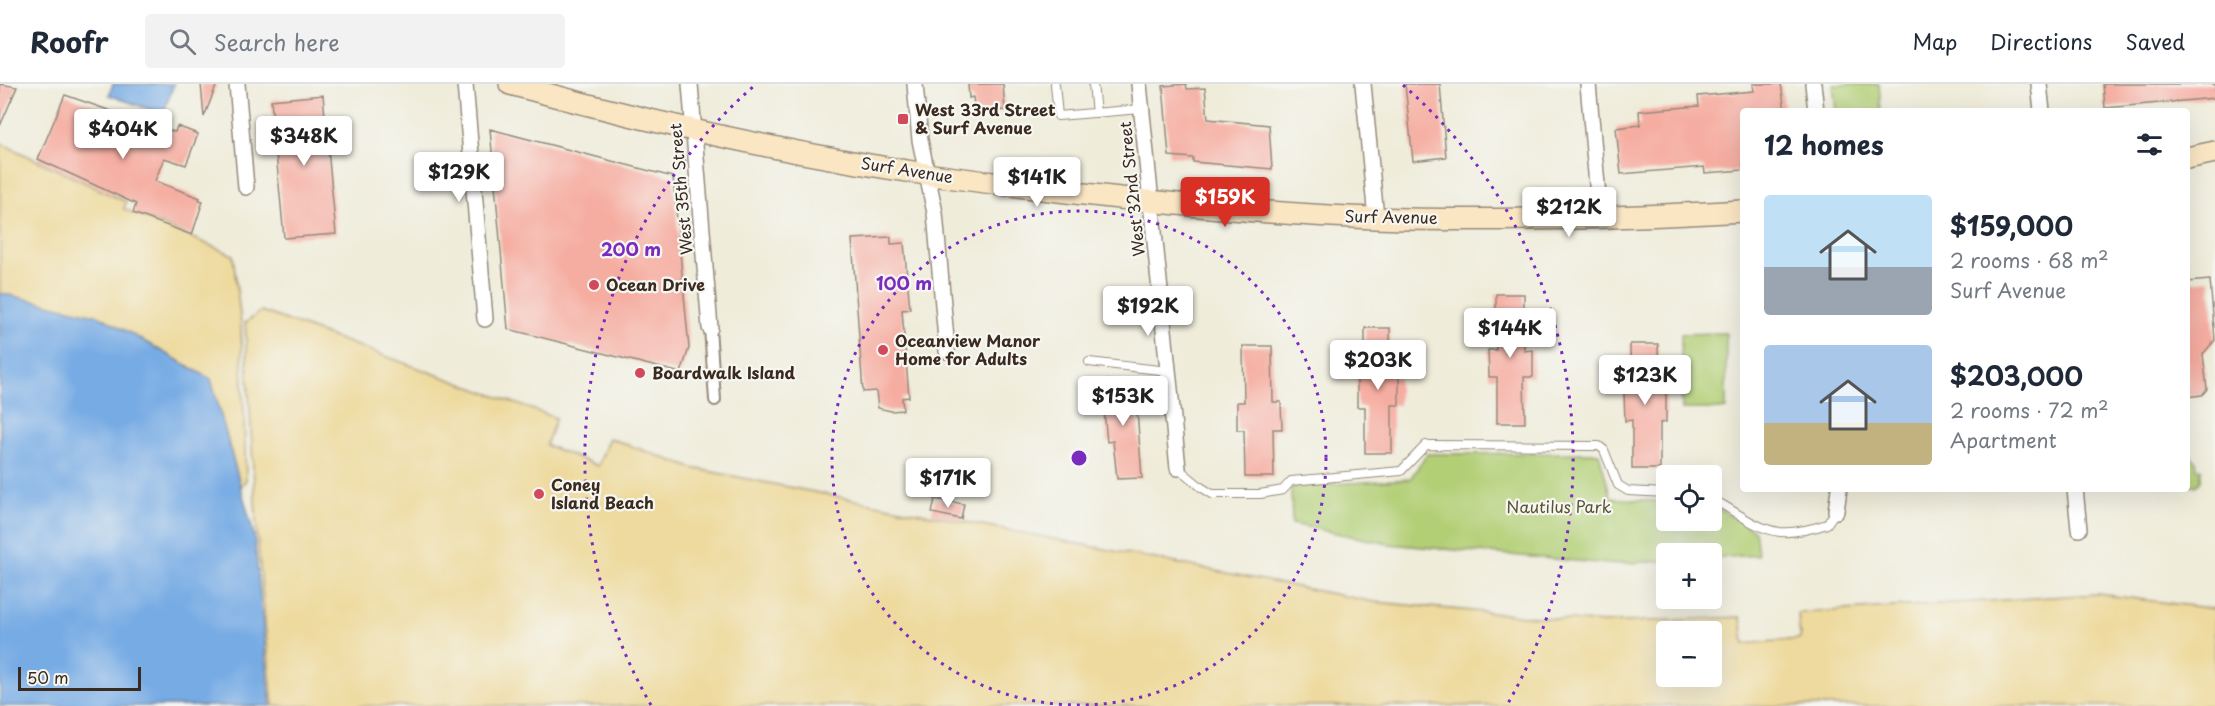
<!DOCTYPE html>
<meta charset="utf-8">
<style>
body{margin:0;font-family:"Playpen Sans",sans-serif;background:#f2f2f3;color:#1f2937;height:100vh;display:flex;flex-direction:column;font-size:22px;white-space:nowrap}
*{box-sizing:border-box;margin:0}
p{font-size:20px;color:#747a83}
.icon{flex:none;width:33px;height:33px;fill:none;stroke:currentColor;stroke-width:2;stroke-linecap:round;stroke-linejoin:round}
.map{position:relative;flex:1;overflow:hidden}
.sheet{position:absolute;left:1740px;top:24px;width:450px;height:384px;display:flex;flex-direction:column;background:#fff;border-radius:6px;box-shadow:0 6px 24px #0002}
.sheet>*{flex:none}
.fabs{position:absolute;left:1656px;top:381px;display:grid;gap:12px}
.fabs a{display:grid;place-items:center;width:66px;height:66px;border-radius:6px;background:#fff;box-shadow:0 6px 24px #0002;font-size:30px}
.scale{position:absolute;left:18px;bottom:15px;width:123px;box-sizing:border-box;padding-left:6px;border:3px solid #3b2a1e;border-top:0;font-size:16px;line-height:21px;white-space:nowrap;color:#3b2a1e;-webkit-text-stroke:4px #f6f6f2;paint-order:stroke}
.price{position:absolute;translate:-50% -51px;padding:0 14px;border-radius:6px;background:#fff;color:#222;font-size:20px;line-height:39px;filter:drop-shadow(0 2px 3px #0008)}
.price::after{content:'';position:absolute;left:50%;top:36px;width:18px;height:14px;margin-left:-9px;background:inherit;clip-path:polygon(0 0,100% 0,50% 100%)}
.price.on{background:#d93025;color:#fff}
ul{padding:0;list-style:none}
li{display:flex;align-items:center;gap:18px;height:150px;padding:0 24px}
li span{display:grid;place-items:center;flex:none;width:168px;height:120px;border-radius:6px;color:#555}
li>.icon{margin-inline-start:auto}
span .icon{width:72px;height:72px;fill:#fffc;stroke-width:1}
li b{font-size:26px}
h2{display:flex;justify-content:space-between;align-items:center;height:72px;padding:0 24px;font-size:26px}
header{display:flex;align-items:center;gap:36px;box-sizing:border-box;height:84px;padding:0 30px;background:#fff;border-bottom:2px solid #e0e1e3}
header strong{font-size:28px}
nav{display:flex;gap:33px;margin-inline-start:auto;font-size:21px}
.search{width:420px;height:54px;background:#f2f2f3;display:flex;align-items:center;gap:15px;box-sizing:border-box;padding:0 21px;border-radius:6px;color:#747a83;font-size:22px}
.map>svg:first-child{display:block}
.green{fill:#b2cf76;stroke:#767c4a;stroke-width:1.5}
.sand{fill:#eeda9e;stroke:#94825e;stroke-width:1.5;fill-rule:evenodd}
.water{fill:#77abe4;stroke:#596a81;stroke-width:1.5}
.building{fill:#f6ada1}
.lines{fill:none;stroke-linecap:round;stroke-linejoin:round}
.service-casing{stroke:#958b7c;stroke-width:10}
.pedestrian-casing{stroke:#958b7c;stroke-width:14}
.minor-casing{stroke:#958b7c;stroke-width:18}
.secondary-casing{stroke:#958b7c;stroke-width:24}
.service{stroke:#fff;stroke-width:8}
.pedestrian{stroke:#fff;stroke-width:10}
.minor{stroke:#fff;stroke-width:15}
.secondary{stroke:#fbe6c4;stroke-width:21}
.ring{fill:none;stroke:#7b2cbf;stroke-width:3;stroke-dasharray:3 6}
.poi-dot{fill:#d1495b;stroke:#f6f6f2;stroke-width:2}
.labels{text-anchor:middle;stroke-width:4.5;stroke-linejoin:round;paint-order:stroke}
.poi-label{font-size:16px;font-weight:bold;fill:#3b2a1e;stroke:#f6f6f2;text-anchor:start}
.street-label{font-size:16px;fill:#3b2a1e;stroke:#f6f6f2}
.park-label{font-size:16px;fill:#595334;stroke:#f6f6f2}
.centre{fill:#7b2cbf;stroke:#f6f6f2;stroke-width:3}
.ring-label{font-size:18px;text-anchor:middle;font-weight:bold;fill:#7b2cbf;stroke:#f6f6f2;stroke-width:4.5;stroke-linejoin:round;paint-order:stroke}
</style>
<header>
<strong>Roofr</strong>
<div class="search"><svg class="icon" aria-label="search" viewBox="0 0 24 24"><circle cx="10" cy="10" r="6"/><path d="M15 15l6 6"/></svg>Search here</div>
<nav><a>Map</a><a>Directions</a><a>Saved</a></nav>
</header>
<div class="map">
<svg width="2215" height="622" viewBox="0 0 2215 622">
<rect width="100%" height="100%" fill="#f6f6f2"/>
<filter id="ink" filterUnits="userSpaceOnUse"><feTurbulence type="fractalNoise" baseFrequency=".0167" numOctaves="2"/><feDisplacementMap in="SourceGraphic" scale="12" xChannelSelector="R" yChannelSelector="G"/><feConvolveMatrix kernelMatrix="1 2 1 2 8 2 1 2 1" color-interpolation-filters="sRGB"/></filter>
<filter id="wash" filterUnits="userSpaceOnUse"><feTurbulence type="fractalNoise" baseFrequency=".008" numOctaves="4" result="noise"/><feDisplacementMap in="SourceGraphic" scale="24" xChannelSelector="R" yChannelSelector="G"/><feGaussianBlur stdDeviation="1.35" result="paint"/><feColorMatrix in="noise" values="0 0 0 0 0 0 0 0 0 0 0 0 0 0 0 0 0 1.4 0 .05"/><feComposite in="paint" operator="in"/></filter>
<g filter="url(#wash)">
<rect width="100%" height="100%" fill="#efecda"/>
<path class="green" d="M1833,0h46l2,27h-45z
M1726,249v76h-44l-1,-75z
M1599,369l12,45 55,4v18h46l1,-15 42,26 3,24 -46,3v-4h-46v7l-57,3 -220,-20 -97,-20 -1,-37 119,-8 17,-25z
M2187,372h4l5,5 1,8h4v12l-5,5 -9,-2z"/>
<path class="sand" d="M0,59l126,59 -2,7 109,46 8,69 5,156 -19,25 -227,-61z
M261,227l295,107 -10,27 52,21 11,-28 83,30 682,134 228,21 139,-6 3,27 56,-5 -2,-26 300,-19 117,15v97h-1942l-16,-172 -12,-211zM1666,548h46v44h-46z"/>
<path class="water" d="M113,0h61l-11,30 -54,-19z
M0,209l100,23 111,63 43,156 17,171h-271z"/>
<g id="blocks">
<path class="building" d="M0,0l17,3 -17,39z
M201,0h16l-13,33z
M968,0h35l2,26 -30,3 -2,-16 -4,1z
M1186,0l1,5 18,-1 3,31 61,6 3,44 -79,-7v-4l-24,-2 -6,-70z
M1405,0h35l6,73 -33,4z
M1753,0h28l4,27h-42v59l-38,3 -1,-6 -83,7 -5,-46 24,-3 -1,-14 60,-5 -1,-10 56,-5z
M2103,0h112v14l-110,10z
M65,11l98,34 12,3 2,-6 21,8 -12,31 -22,-7 -9,23 45,17 -1,2 4,1 -11,34 -59,-22 3,-9 -98,-45z
M323,11l13,139 -52,4 -13,-138z
M490,45l183,48 16,171 -8,25 -173,-44z
M891,153v7l13,-1 6,66 -8,1 7,87 -7,1 1,12 -12,1 -13,-3 -2,-17 -13,1 -11,-153z
M2210,196l5,60 -12,14 4,35 -5,6 -15,2v-115z
M1496,210h28v57l9,-1v27h-9l1,46h-28v-46h-8l-1,-27h8z
M1365,244h25l1,49h8v28h-7v48h-27v-46h-8v-33h8z
M1630,260h28l1,46h7v32l-6,1v46h-28v-49l-7,1 -1,-29h7z
M1243,262h29l1,56h8l1,27h-9l1,48h-29l-1,-47h-7v-28h7z
M1104,296l31,3 7,95 -25,1 -4,-38 -6,1 -5,-52z
M935,415l29,5 -3,15 -29,-6z"/>
</g>
</g>
<g filter="url(#ink)">
<use href="#blocks" fill-opacity="0" stroke="#958b7c" stroke-width="1.5"/>
<g class="lines">
<defs>
<path id="service" d="M1055,0l3,32 83,-7
M1093,0l3,29
M1089,278l79,9
M1178,384l23,19 11,7h48l23,-4 8,-9 110,-10 25,-26 173,1 5,4 14,35 10,6 38,2
M1712,415c21,10 43,30 68,33 15,1 32,-3 47,-8l9,-13"/>
<path id="pedestrian" d="M710,244l5,72"/>
<path id="minor" d="M237,0l9,103
M465,0l20,235
M690,0l20,244
M915,0l5,56 15,73 12,138
M1139,0l39,384
M1363,0l13,134
M1588,0l12,134
M1813,0l3,27
M2039,0l3,27
M2075,405l4,40
M1836,427l3,-22"/>
<path id="secondary" d="M510,0c137,38 276,69 416,90 41,6 83,11 124,16 108,13 216,24 324,28 123,4 246,0 369,-7
M2187,74l28,-6"/>
</defs>
<use href="#service" class="service-casing"/>
<use href="#pedestrian" class="pedestrian-casing"/>
<use href="#minor" class="minor-casing"/>
<use href="#secondary" class="secondary-casing"/>
<use href="#service" class="service"/>
<use href="#pedestrian" class="pedestrian"/>
<use href="#minor" class="minor"/>
<use href="#secondary" class="secondary"/>
</g>
</g>
<g class="ring">
<circle cx="1079" cy="374" r="247"/>
<path d="M651 621A494 494 0 0 1 755 1M1403 1A494 494 0 0 1 1507 621"/>
</g>
<g class="poi-dot">
<rect x="897" y="29" width="12" height="12" rx="3"/>
<circle cx="594" cy="201" r="6"/>
<circle cx="883" cy="266" r="6"/>
<circle cx="640" cy="289" r="6"/>
<circle cx="539" cy="410" r="6"/>
</g>
<g class="labels">
<g class="poi-label">
<text x="915" y="32">West 33rd Street<tspan x="915" dy="18">&amp; Surf Avenue</tspan></text>
<text x="606" y="207">Ocean Drive</text>
<text x="895" y="263">Oceanview Manor<tspan x="895" dy="18">Home for Adults</tspan></text>
<text x="652" y="295">Boardwalk Island</text>
<text x="551" y="407">Coney<tspan x="551" dy="18">Island Beach</tspan></text>
</g>
<g class="street-label">
<text transform="translate(907 86) rotate(9)" y="6">Surf Avenue</text>
<text transform="translate(681 105) rotate(-95)" y="6">West 35th Street</text>
<text transform="translate(1132 105) rotate(-96)" y="6">West 32nd Street</text>
<text transform="translate(1391 133) rotate(1)" y="6">Surf Avenue</text>
</g>
<g class="park-label">
<text x="1559" y="429">Nautilus Park</text>
</g>
</g>
<circle cx="1079" cy="374" r="9" class="centre"/>
<g class="ring-label">
<text x="631" y="172">200 m</text>
<text x="904" y="206">100 m</text>
</g>
</svg>
<div class="fabs">
<a><svg class="icon" aria-label="locate" viewBox="0 0 24 24"><circle cx="12" cy="12" r="6"/><path d="M12 2v4M12 18v4M2 12h4M18 12h4"/></svg></a>
<a>+</a>
<a>−</a>
</div>
<div class="scale">50 m</div>
<b class="price" style="left:123px;top:76px">$404K</b>
<b class="price" style="left:304px;top:83px">$348K</b>
<b class="price" style="left:459px;top:119px">$129K</b>
<b class="price" style="left:1037px;top:124px">$141K</b>
<b class="price on" style="left:1225px;top:144px">$159K</b>
<b class="price" style="left:1569px;top:154px">$212K</b>
<b class="price" style="left:1148px;top:253px">$192K</b>
<b class="price" style="left:1510px;top:275px">$144K</b>
<b class="price" style="left:1378px;top:307px">$203K</b>
<b class="price" style="left:1645px;top:322px">$123K</b>
<b class="price" style="left:1123px;top:343px">$153K</b>
<b class="price" style="left:948px;top:425px">$171K</b>
<section class="sheet">
<h2>12 homes<svg class="icon" aria-label="filters" viewBox="0 0 24 24"><path d="M4 7h16M4 17h16"/><circle cx="9" cy="7" r="2"/><circle cx="15" cy="17" r="2"/></svg></h2>
<ul>
<li><span style="background:linear-gradient(#bfe0f5 60%,#9aa5b1 0)"><svg class="icon" aria-label="home" viewBox="0 0 24 24"><path d="M3 11l9-7 9 7M6 9v11h12V9"/></svg></span><div><b>$159,000</b><p>2 rooms · 68 m²</p><p>Surf Avenue</p></div></li>
<li><span style="background:linear-gradient(#a9c7e8 65%,#c2b280 0)"><svg class="icon" aria-label="home" viewBox="0 0 24 24"><path d="M3 11l9-7 9 7M6 9v11h12V9"/></svg></span><div><b>$203,000</b><p>2 rooms · 72 m²</p><p>Apartment</p></div></li>
</ul>
</section>
</div>
